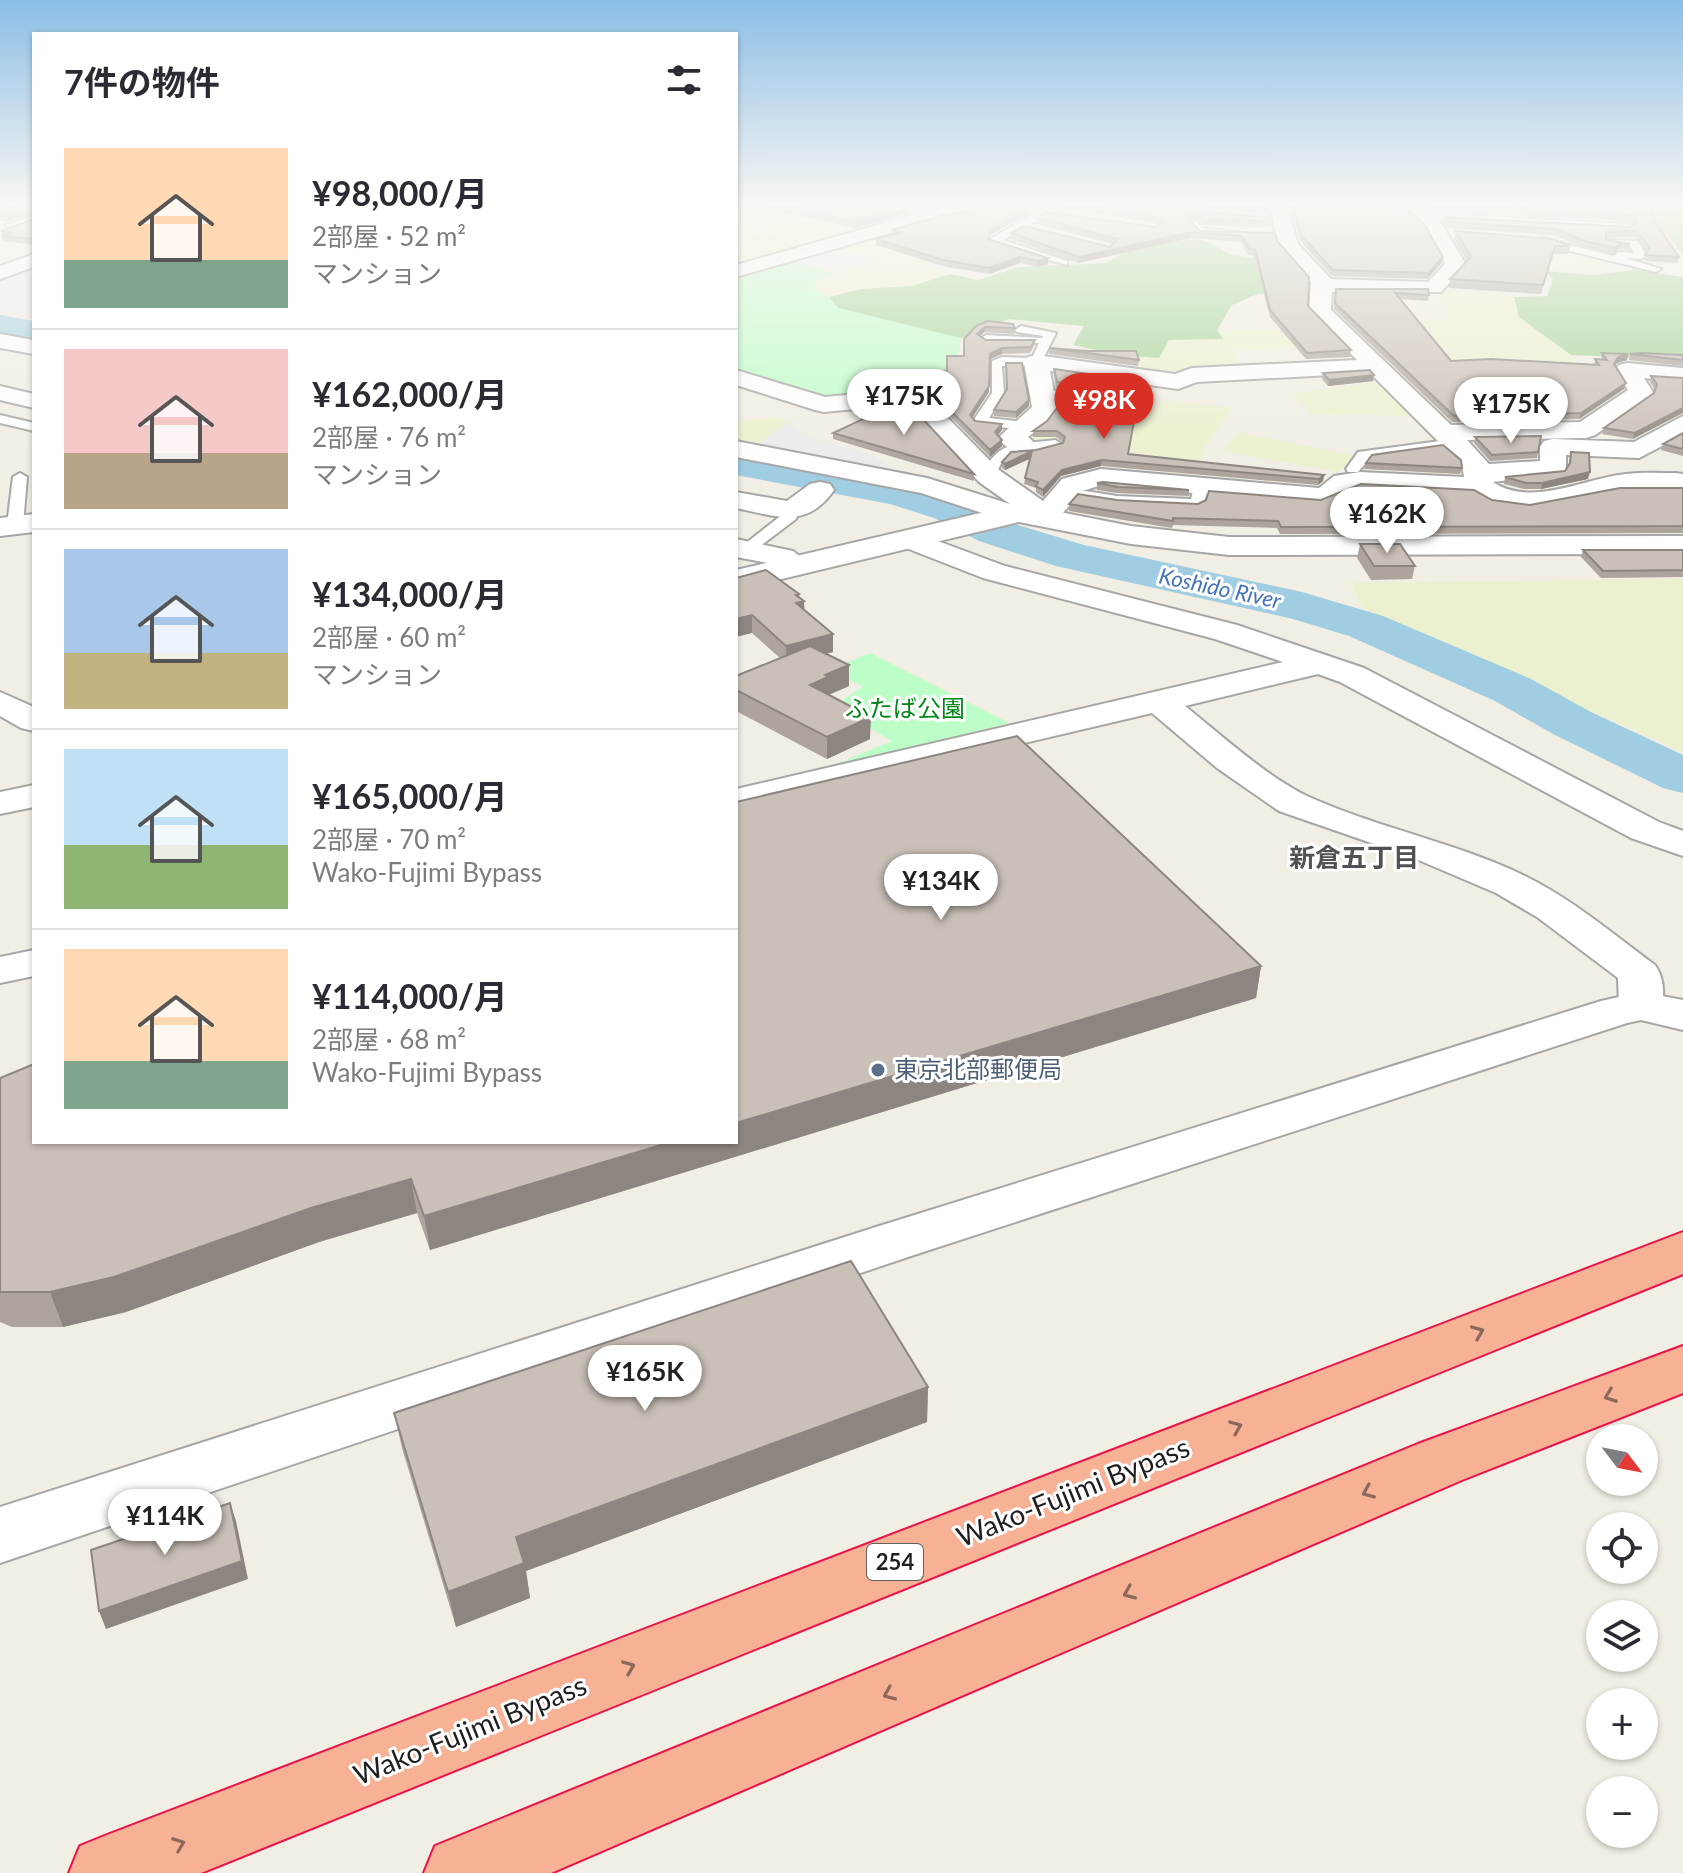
<!DOCTYPE html>
<html lang="ja">
<meta charset="utf-8">
<style>
body{margin:0;font-family:Lato,"Noto Sans JP",sans-serif;background:#f2f2f3;color:#2b2b33;height:100vh;display:flex;flex-direction:column;font-size:30px;white-space:nowrap}
*{box-sizing:border-box;margin:0}
p{font-size:26px;color:#7c7c81}
.icon{flex:none;width:44px;height:44px;fill:none;stroke:currentColor;stroke-width:2;stroke-linecap:round;stroke-linejoin:round}
.map{position:relative;flex:1;overflow:hidden}
.drawer{position:absolute;left:32px;top:32px;width:706px;height:1112px;display:flex;flex-direction:column;background:#fff;border-radius:0px;box-shadow:0 2px 6px #0004}
.drawer>*{flex:none}
.needle{width:52px;rotate:122deg}
.fabs{position:absolute;left:1586px;top:1424px;display:grid;gap:16px}
.fabs a{display:grid;place-items:center;width:72px;height:72px;border-radius:50%;background:#fff;box-shadow:0 2px 6px #0004;font-size:40px}
.price{position:absolute;translate:-50% -68px;padding:0 18px;border-radius:28px;background:#fff;color:#222;font-size:26px;line-height:52px;filter:drop-shadow(0 2px 4px #0008)}
.price::after{content:'';position:absolute;left:50%;top:48px;width:24px;height:18px;margin-left:-12px;background:inherit;clip-path:polygon(0 0,100% 0,50% 100%)}
.price.on{background:#d93025;color:#fff}
ul{padding:0;list-style:none}
li{display:flex;align-items:center;gap:24px;height:200px;padding:0 32px}
li+li{border-top:2px solid #e1e1e2}
li span{display:grid;place-items:center;flex:none;width:224px;height:160px;border-radius:0px;color:#555}
li>.icon{margin-inline-start:auto}
span .icon{width:96px;height:96px;fill:#fffc;stroke-width:1}
li b{font-size:34px}
h2{display:flex;justify-content:space-between;align-items:center;height:96px;padding:0 32px;font-size:34px}
.map>svg:first-child{display:block}
.farmland{fill:#ebf1ce}
.forest{fill:#a2d495}
.park{fill:#bdfec8}
.parking{fill:#ebebeb}
.lines{fill:none;stroke-linecap:round;stroke-linejoin:round}
.river{fill:#a0cde2;fill-rule:evenodd}
.service-casing{stroke:#a6a6a6;stroke-width:4}
.minor-casing{stroke:#a6a6a6;stroke-width:4}
.tertiary-casing{stroke:#a6a6a6;stroke-width:4}
.trunk-casing{stroke:#eb144a;stroke-width:4}
.service{fill:#fff;fill-rule:evenodd}
.minor{fill:#fff;fill-rule:evenodd}
.tertiary{fill:#fff;fill-rule:evenodd}
.trunk{fill:#f7b195;fill-rule:evenodd}
.wall{fill:#ada59d}
.shaded-wall{fill:#8d8680}
.building{fill:#c9c0b7;stroke:#8d8680;stroke-width:2}
.oneway{stroke:#8b685a}
.service-dot{fill:#5c6f8a;stroke:#fff;stroke-width:3}
.labels{text-anchor:middle;stroke-width:6;stroke-linejoin:round;paint-order:stroke}
.far-water-label{font-size:22px;font-style:italic;fill:#4272b8;stroke:#fff}
.shield{fill:#fff;stroke:#626262;stroke-width:2}
.shield-label{font-size:22px;font-weight:bold;fill:#1f1f1f}
.park-label{font-size:24px;fill:#018819;stroke:#fff}
.service-label{font-size:24px;fill:#4e5e75;stroke:#fff;text-anchor:start}
.neighbourhood-label{font-size:26px;font-weight:bold;fill:#525252;stroke:#fff}
.near-street-label{font-size:28px;fill:#1f1f1f;stroke:#fff}
</style>
<div class="map">
<svg width="1683" height="1873" viewBox="0 0 1683 1873">
<rect width="100%" height="100%" fill="#f1eee4"/>
<path class="farmland" d="M736,204h68l-24,9 87,20 -43,11 -82,-18 -6,-1z
M903,225l-1,29 48,20 -38,12 -50,3 -33,8 -17,-8 11,-13 55,-16 -46,-14z
M736,227l84,18 -67,18 -17,-4z
M1447,246l38,1 6,7 102,2 16,15 -16,4 -134,-13z
M1449,289l65,8 5,20 52,38 4,14 -126,-8 -16,-19h-73l-24,-25 108,3 -6,-30z
M1217,330h109l20,18 -114,1 12,22 -67,7 -34,-3 -6,-18h21l11,-17 53,-1z
M1378,381l37,35 -104,-2 -20,-20z
M1162,399l70,9 -31,45 2,11 -137,-23 -38,3 -4,-12 29,-23 94,6z
M780,417l7,6 -36,26 -15,-3v-25z
M1238,432l117,24 -17,16 -114,-21z
M1683,579v173l-320,-143 -11,-26z"/>
<path class="forest" d="M1627,204h56v50l-28,-31z
M1187,237l22,5 22,13 59,7 15,30 -47,2 -26,11 -15,25 6,9 -54,1 -10,18 -42,-3 -44,-10 11,-19 -75,-7 -48,19 -6,31 -63,18 -156,-18v-49l85,-12 8,-11 33,-8 50,-3 38,-12 28,6 41,-13 87,-4 35,-21z
M1635,270l48,7v83l-112,-5 -52,-38 -5,-20 33,-1 6,-17 -8,-8 48,4z"/>
<path class="park" d="M782,258l52,15 -15,6 -7,10 17,8 9,11 123,30 -6,31 -63,18 -66,13 -90,-31v-98z
M870,653l139,70 -180,44 63,-26 -59,-34 30,-21 -36,-15z"/>
<path class="parking" d="M832,246l48,14 -46,13 -49,-14z
M34,265v54l-34,-6v-36z
M787,423l19,12 67,21 40,23 -162,-30z"/>
<g class="lines">
<path class="river" d="M0,315l34,6v20l-34,-6z
M736,451l177,33 51,16 47,23 73,22 218,47 81,24 148,63 60,33 92,43v38l-20,-5 -110,-54 -58,-33 -146,-65 -56,-17 -237,-53 -77,-25 -45,-23 -44,-14 -154,-29z"/>
<defs>
<path id="service" d="M897,204l40,7 5,3 -5,3 -39,-9z
M1007,204h17l21,7 -5,8 -37,21 64,21v4l-77,-22v-4l44,-26z
M1422,213l207,11 5,3 -5,3 -210,-12z
M34,216v6l-23,6 -5,-3z
M1196,221l7,7 39,5 -5,3 -42,-3 -4,-9z
M1541,238l73,18 5,-4 15,1 -4,-7 -23,-2v-4l31,1 8,15 -5,3 -15,-1 35,11 -5,3 -119,-29 -1,-2z
M1021,326l35,7 -16,32 -38,1 2,27 -15,25 36,4 7,4 -7,4 -50,-6 -2,-3 19,-28v-32l10,-4 30,1 7,-15h-53l-6,-4 6,-4 56,3 1,-2 -26,-4 -2,-2z
M1042,390l94,5 6,4 -6,4 -99,-6v-6z
M0,415l34,8v8l-34,-8z
M1455,439l5,1v6l-89,11 -13,15h-10l-2,-3 12,-17z
M1055,440l7,4 -2,3 -50,8 -7,4 -9,20 -5,1 -7,-4c16,-38 36,-31 73,-36z
M20,473l7,4 -4,48 -8,5 -8,-5 6,-48z
M1201,483l7,4 -4,17 -7,4 -80,-4 -51,-8 -7,-4 7,-4 51,8 74,3 3,-12z
M792,507l7,4 -3,8 -45,34h-10v-6z"/>
<path id="minor" d="M963,204h43l-3,4 -64,11 -203,58v-12l194,-55z
M1268,204h18l12,40 33,35 97,3 17,-18 -20,-36 -27,-24h21l21,17 26,44 -25,27h-109l-1,18 120,115 129,-3 48,-32 -13,-20 4,-5 8,-2 56,5v14l-39,-4 9,14 -3,5 -55,38 -9,3 -119,2 22,24 51,-3v-14l4,-6 9,-2 81,3 49,-26v19l-44,23 -73,-3v13l-3,6 -70,8c38,26 92,-4 133,-8 17,-2 34,-1 50,-1l7,1v16c-19,-1 -38,-2 -57,0 -50,6 -106,37 -153,4l-113,-6c-16,2 -20,14 -41,16l-217,-19 -20,6 -20,23 -26,9 -12,-5 -11,5 -92,-30 -185,-36v-16l191,37 83,26 -31,-22 -58,-63 -44,-12 -53,5 -9,-2 -79,-25v-15l89,27 53,-5 61,17 60,61 44,31 19,-22 39,-10 218,19 15,-12 26,-4 104,5 -2,-12 -92,-92 -173,9 -19,7 -128,-18 7,37 -13,17 -16,12 11,10 -4,6c-14,3 -28,-3 -37,-15l34,-31 -8,-45 4,-5 8,-2 139,19 17,-6 165,-8 -48,-49 2,-29 -32,-36z
M34,254v13l-34,12v-13z
M0,334l34,6v14l-34,-6z
M0,386l34,8v14l-34,-8z
M820,482l10,2 4,6c-28,40 -58,26 -98,18v-16l51,9 23,-17z
M911,531l94,35 232,59 127,43 295,154 24,9v25l-52,-18 -291,-156 -22,-8 -133,32c35,28 82,71 122,90 70,32 148,46 218,80 47,23 88,58 130,89 10,14 11,36 2,51l-16,4 -16,-4 -6,-10 -1,-28 -81,-61 -41,-24 -87,-37 -130,-45 -62,-43 -65,-55 -416,98v-22l547,-127 -68,-23 -232,-61 -82,-32 -5,-6 5,-6z
M736,539l57,12 19,15 -4,6 -11,3 -24,-11 -37,-7z
M0,692l34,15v24l-13,-3 -21,-12z
M34,785v22l-34,7v-22z
M34,950v26l-34,7v-26z"/>
<path id="tertiary" d="M1019,504l112,22 98,11 454,-1v18l-454,1 -98,-11 -112,-22 -283,68v-20z
M34,514v18l-34,4v-18z
M1641,992l42,8v30l-42,-10 -14,3 -713,232 -914,308v-56l876,-280 725,-226z"/>
<path id="trunk" d="M1683,1232v42l-1482,599h-132l11,-27 27,-11z
M1683,1346v47l-221,87 -911,393h-127l11,-27 983,-402z"/>
</defs>
<use href="#service" class="service-casing"/>
<use href="#minor" class="minor-casing"/>
<use href="#tertiary" class="tertiary-casing"/>
<use href="#trunk" class="trunk-casing"/>
<use href="#service" class="service"/>
<use href="#minor" class="minor"/>
<use href="#tertiary" class="tertiary"/>
<use href="#trunk" class="trunk"/>
</g>
<path class="wall" d="M20,204l-13,17h-7v-10z
M745,204h154l8,9 -51,15z
M915,204h31l-15,3z
M1042,204h226l-1,9 -56,-4 -2,3 63,9 -1,6 -67,-2 -8,-7 -6,3 10,10 75,2 3,9 30,64 43,44 -1,7 -44,2 -36,-42 -16,-61 -6,-1 -7,-13 -51,-4 -112,25 -68,-24 1,-6 99,14 3,-3 -76,-20v-6l119,9 3,-3z
M1289,204h112l42,53 -2,7 -14,15 -95,-3 -31,-34z
M1423,204h227l5,18 24,35 -2,6 -33,-2 3,-9 -13,-15 -28,1v2l24,4 -1,6 -10,-1 -5,5 -30,-7 -31,-12 -106,-7 -3,-6 1,-5 185,10 4,-2 -5,-4 -197,-10z
M1027,208v6l-39,22v3l60,19v6l-10,3 -18,-4 -31,11 -47,-8 -66,-21v-6l16,-4v-5z
M34,219v26l-31,-4 -2,-10z
M1456,231l114,15 -2,8h-15l-12,40 -92,-6 1,-9 17,-18 -13,-21z
M1336,289l93,6 -1,6 -28,-2 51,62 143,4 1,-6 6,1 1,-7 26,1 -1,6 -10,3 -2,3 11,17 -2,6 -45,30 -127,3 -118,-113z
M976,326l39,2 -1,6 -30,-2 -4,5 6,3h49l-1,6 -4,7 -28,1 -12,5 -1,33 -17,26 3,3 27,3v6l-4,5 4,5v6l-12,11 -49,-50 -23,-7v-6l20,-9 9,-14 17,-15z
M1049,348l90,12 -1,6 -89,-12z
M1630,354l53,1v11l-54,-6z
M1006,363l23,43 -13,12 -22,-2v-6l12,-20z
M1054,369l86,19 -1,6 -83,-6 -2,-13z
M1323,373l51,2 -1,6 -45,5 -6,-7z
M1651,376l32,2 -50,61 -31,-5 2,-6 50,-35 1,-3 -5,-8z
M1059,395l70,59 195,21 -1,6 -5,4 -217,-19 -40,10 -18,21 -7,-5v-4l-12,-4 6,-26 -25,12 -3,-2v-6l34,-12 27,-8 -7,-5h-23v-6l14,-10 12,-16z
M833,433l141,41v7l-141,-42z
M1683,433v23l-22,-6 2,-6z
M1541,436l-4,22 -47,3 -16,-18 1,-6z
M1571,452l17,27 -47,10h-17l-20,-5 1,-7 60,-6 4,-6z
M1366,463l96,5 -2,6 -96,-5z
M1097,483l92,7v6l-72,-3 -20,-3z
M1683,488v45l-403,1 -3,-6 -104,-3 -1,3 -103,-17v-7l48,-4 81,4 123,-4h171l38,5z
M1360,544l55,22 -3,13 -41,1 -14,-22z
M1583,550h100v27l-82,1 -20,-21z
M736,578l63,16v4l5,3v10l29,41 -7,2 23,32 -20,9 41,44 -43,20 -91,-48v-35l44,-18 -28,-25z
M1261,966l-5,32 -826,252 -13,-37 -98,29 -193,70 -63,15h-51l-12,-5v-244l34,64z
M928,1387l-1,35 -401,149 4,27 -74,29 -54,-179 -8,-35z"/>
<path class="shaded-wall" d="M908,207l-1,6 -51,15v-6z
M34,208v6l-27,7 -1,-5z
M1027,208v6l-39,22 1,-5z
M1197,212l-1,6 -7,3 1,-5z
M1191,232l-1,6 -112,25 1,-6z
M1621,243l-2,6 -5,5 1,-6z
M1020,257v6l-31,11v-6z
M1443,257l-2,7 -14,15 1,-6z
M1048,258v6l-10,3v-6z
M985,327l-1,5 -7,8v-6z
M1002,348v6l-12,5v-5z
M1628,354l-1,6 -10,3 -5,7 2,-6 4,-7z
M1374,375l-1,6 -45,5 1,-6z
M1626,383l-2,6 -45,30 2,-6z
M989,386v6l-19,29v-6z
M1029,400v6l-13,12v-6z
M1683,408v5l-50,26 2,-6z
M1002,424v6l-7,8v-6z
M1002,440v6l-12,11v-7z
M1032,451v7l-27,12v-6z
M1102,460l-1,6 -40,10 -18,21v-7l19,-20z
M1590,472l-2,7 -47,10 1,-6z
M1324,475l-1,6 -5,4 1,-6z
M799,594l1,8 4,-1 1,17 -9,3v-26z
M752,615v18l-16,4v-18z
M833,634v18l-46,12 -1,-18z
M849,665v21l-21,9 -18,-10 15,-10z
M871,717l-1,22 -43,20v-22z
M1261,966l-5,32 -826,252 -6,-34 247,-74h65v-19z
M411,1179l6,34 -98,29 -193,70 -63,15 -13,-35 261,-84z
M928,1387l-1,35 -401,149 4,27 -74,29 -8,-35 68,-55z
M230,1503l6,18 12,58 -142,50 -7,-18z"/>
<path class="building" d="M20,204h14v4l-28,8 -6,-1v-4z
M772,204h127l9,3 -52,15z
M1005,204h10l12,4 -38,23 -1,8 60,19 -10,3 -18,-4 -31,11 -46,-8 -67,-21 26,-7 -10,-2 48,-14 64,-11z
M1076,204h135l-5,8 65,6 1,3 -67,-2 -8,-7 -7,4 -1,4 11,11 75,2 3,9 31,35 -1,29 43,44 -44,3 -37,-43 -15,-61h-6l-7,-13 -51,-4 -112,25 -68,-24 13,-7 86,21 8,-8 -81,-21 7,-6 112,15 8,-8z
M1225,204h43v3z
M1291,204h110l23,20 19,33 -15,16 -95,-3 -31,-34z
M1432,204h218l5,18 24,35 -34,-2 5,-7 -14,-17 -30,1v8l24,4 -9,-1 -6,5 -30,-7 -30,-12 -106,-7 -4,-5 185,10 8,-5 -7,-7z
M34,219v20l-32,-3 10,-4 -11,-1z
M1456,231l96,8 18,7h-15l-12,39 -93,-6 21,-22z
M1336,289h92l1,6 -34,-2 56,68 40,-2 108,6 -4,-6 12,1 -5,-7 26,1 -10,3 -4,7 12,19 -45,30 -127,3 -119,-113z
M987,321l26,3 2,4 -30,-1 -8,7 9,6h49l-4,7 -29,1 -12,6 -1,32 -19,29 5,6 27,3 -7,8 7,8 -12,10 -49,-49 -23,-7 21,-9 -1,-14h9v-15h17v-17l12,-13z
M1049,348l39,3h48l3,9z
M1641,353l42,2v5l-53,-6z
M1006,363h16l7,37 -13,12 -22,-2 13,-21z
M1054,369l84,12 2,7 -83,-6z
M1370,370l4,5 -45,5 -6,-7z
M1651,376l32,2v30l-48,25 -31,-5 50,-35 3,-9z
M1059,395l79,4 -10,55 196,21 -5,4 -217,-19 -40,10 -19,20 -7,-4 2,-4 -13,-4 7,-27 -27,13 -3,-2 9,-10 25,-2 27,-7 2,-6 -8,-6h-24l14,-10 13,-17z
M889,407l31,9 54,58 -141,-41z
M1683,433v16l-20,-5z
M1541,436l-3,16 -46,3 -17,-18z
M1443,445l18,15 1,8 -96,-5 6,-8z
M1571,452l18,1 1,19 -48,11h-16l-21,-6 60,-6 5,-8z
M1103,482l86,8 -71,-3 -21,-4z
M1361,484l113,6 18,10 38,5 90,-17h63v38l-402,1 -3,-6 -105,-3v3l-104,-17 9,-10 39,6 81,4 8,-4 3,-9 112,9z
M1360,544h40l15,22h-41z
M1583,550h100v20l-80,1z
M766,570l33,24 -3,1 8,6 -8,2 37,31 -47,12 -34,-31 -16,4v-41z
M810,646l39,19 -24,10 3,2 -18,8 61,32 -44,20 -91,-47v-14z
M1017,736l244,230 -525,157v-321z
M34,1064v78h637l-247,74 -13,-37 -100,29 -197,69 -64,15h-50v-214z
M851,1261l77,126 -412,150 8,26 -76,29 -54,-179z
M230,1503l12,58 -143,50 -8,-61z"/>
<defs><path id="oneway-chevron" d="M-2-3.5L2.5 0L-2 3.5" fill="none" stroke-width="1.6" stroke-linecap="round" stroke-linejoin="round" transform="scale(2)"/></defs>
<g class="oneway">
<use href="#oneway-chevron" transform="translate(1478 1332) rotate(-22)"/>
<use href="#oneway-chevron" transform="translate(1610 1396) rotate(159)"/>
<use href="#oneway-chevron" transform="translate(1236 1427) rotate(-22)"/>
<use href="#oneway-chevron" transform="translate(1368 1492) rotate(157)"/>
<use href="#oneway-chevron" transform="translate(1129 1593) rotate(157)"/>
<use href="#oneway-chevron" transform="translate(629 1667) rotate(-22)"/>
<use href="#oneway-chevron" transform="translate(889 1694) rotate(157)"/>
<use href="#oneway-chevron" transform="translate(179 1844) rotate(-21)"/>
</g>
<linearGradient id="sky" x2="0" y2="1"><stop stop-color="#8bbee6"/><stop offset="0.44" stop-color="#f9f7f3"/><stop offset="1" stop-color="#f9f7f3" stop-opacity="0"/></linearGradient>
<rect width="1683" height="466" fill="url(#sky)"/>
<circle class="service-dot" cx="878" cy="1070" r="8"/>
<g class="labels">
<g class="far-water-label">
<text transform="translate(1220 588) rotate(12)" y="8">Koshido River</text>
</g>
<rect class="shield" x="867" y="1544" width="56" height="36" rx="6"/>
<g class="shield-label">
<text x="895" y="1570">254</text>
</g>
<g class="park-label">
<text x="905" y="717">ふたば公園</text>
</g>
<g class="service-label">
<text x="894" y="1078">東京北部郵便局</text>
</g>
<g class="neighbourhood-label">
<text x="1354" y="867">新倉五丁目</text>
</g>
<g class="near-street-label">
<text transform="translate(1073 1492) rotate(-22)" y="10">Wako-Fujimi Bypass</text>
<text transform="translate(470 1730) rotate(-22)" y="10">Wako-Fujimi Bypass</text>
</g>
</g>
</svg>
<div class="fabs">
<a><svg class="needle" viewBox="-14 -14 28 28"><path d="M0-13l5 13h-10z" fill="#e53935"/><path d="M0 13l5-13h-10z" fill="#7c7c81"/></svg></a>
<a><svg class="icon" aria-label="locate" viewBox="0 0 24 24"><circle cx="12" cy="12" r="6"/><path d="M12 2v4M12 18v4M2 12h4M18 12h4"/></svg></a>
<a><svg class="icon" aria-label="layers" viewBox="0 0 24 24"><path d="M12 4l9 5-9 5-9-5zM3 14l9 5 9-5"/></svg></a>
<a>+</a>
<a>−</a>
</div>
<b class="price" style="left:904px;top:437px">¥175K</b>
<b class="price on" style="left:1104px;top:441px">¥98K</b>
<b class="price" style="left:1511px;top:445px">¥175K</b>
<b class="price" style="left:1387px;top:555px">¥162K</b>
<b class="price" style="left:941px;top:922px">¥134K</b>
<b class="price" style="left:645px;top:1413px">¥165K</b>
<b class="price" style="left:165px;top:1557px">¥114K</b>
<section class="drawer">
<h2>7件の物件<svg class="icon" aria-label="filters" viewBox="0 0 24 24"><path d="M4 7h16M4 17h16"/><circle cx="9" cy="7" r="2"/><circle cx="15" cy="17" r="2"/></svg></h2>
<ul>
<li><span style="background:linear-gradient(#ffd9b3 70%,#7fa58c 0)"><svg class="icon" aria-label="home" viewBox="0 0 24 24"><path d="M3 11l9-7 9 7M6 9v11h12V9"/></svg></span><div><b>¥98,000/月</b><p>2部屋 · 52 m²</p><p>マンション</p></div></li>
<li><span style="background:linear-gradient(#f6c9c9 65%,#b9a48a 0)"><svg class="icon" aria-label="home" viewBox="0 0 24 24"><path d="M3 11l9-7 9 7M6 9v11h12V9"/></svg></span><div><b>¥162,000/月</b><p>2部屋 · 76 m²</p><p>マンション</p></div></li>
<li><span style="background:linear-gradient(#a9c7e8 65%,#c2b280 0)"><svg class="icon" aria-label="home" viewBox="0 0 24 24"><path d="M3 11l9-7 9 7M6 9v11h12V9"/></svg></span><div><b>¥134,000/月</b><p>2部屋 · 60 m²</p><p>マンション</p></div></li>
<li><span style="background:linear-gradient(#bfe0f5 60%,#8fb573 0)"><svg class="icon" aria-label="home" viewBox="0 0 24 24"><path d="M3 11l9-7 9 7M6 9v11h12V9"/></svg></span><div><b>¥165,000/月</b><p>2部屋 · 70 m²</p><p>Wako-Fujimi Bypass</p></div></li>
<li><span style="background:linear-gradient(#ffd9b3 70%,#7fa58c 0)"><svg class="icon" aria-label="home" viewBox="0 0 24 24"><path d="M3 11l9-7 9 7M6 9v11h12V9"/></svg></span><div><b>¥114,000/月</b><p>2部屋 · 68 m²</p><p>Wako-Fujimi Bypass</p></div></li>
</ul>
</section>
</div>
